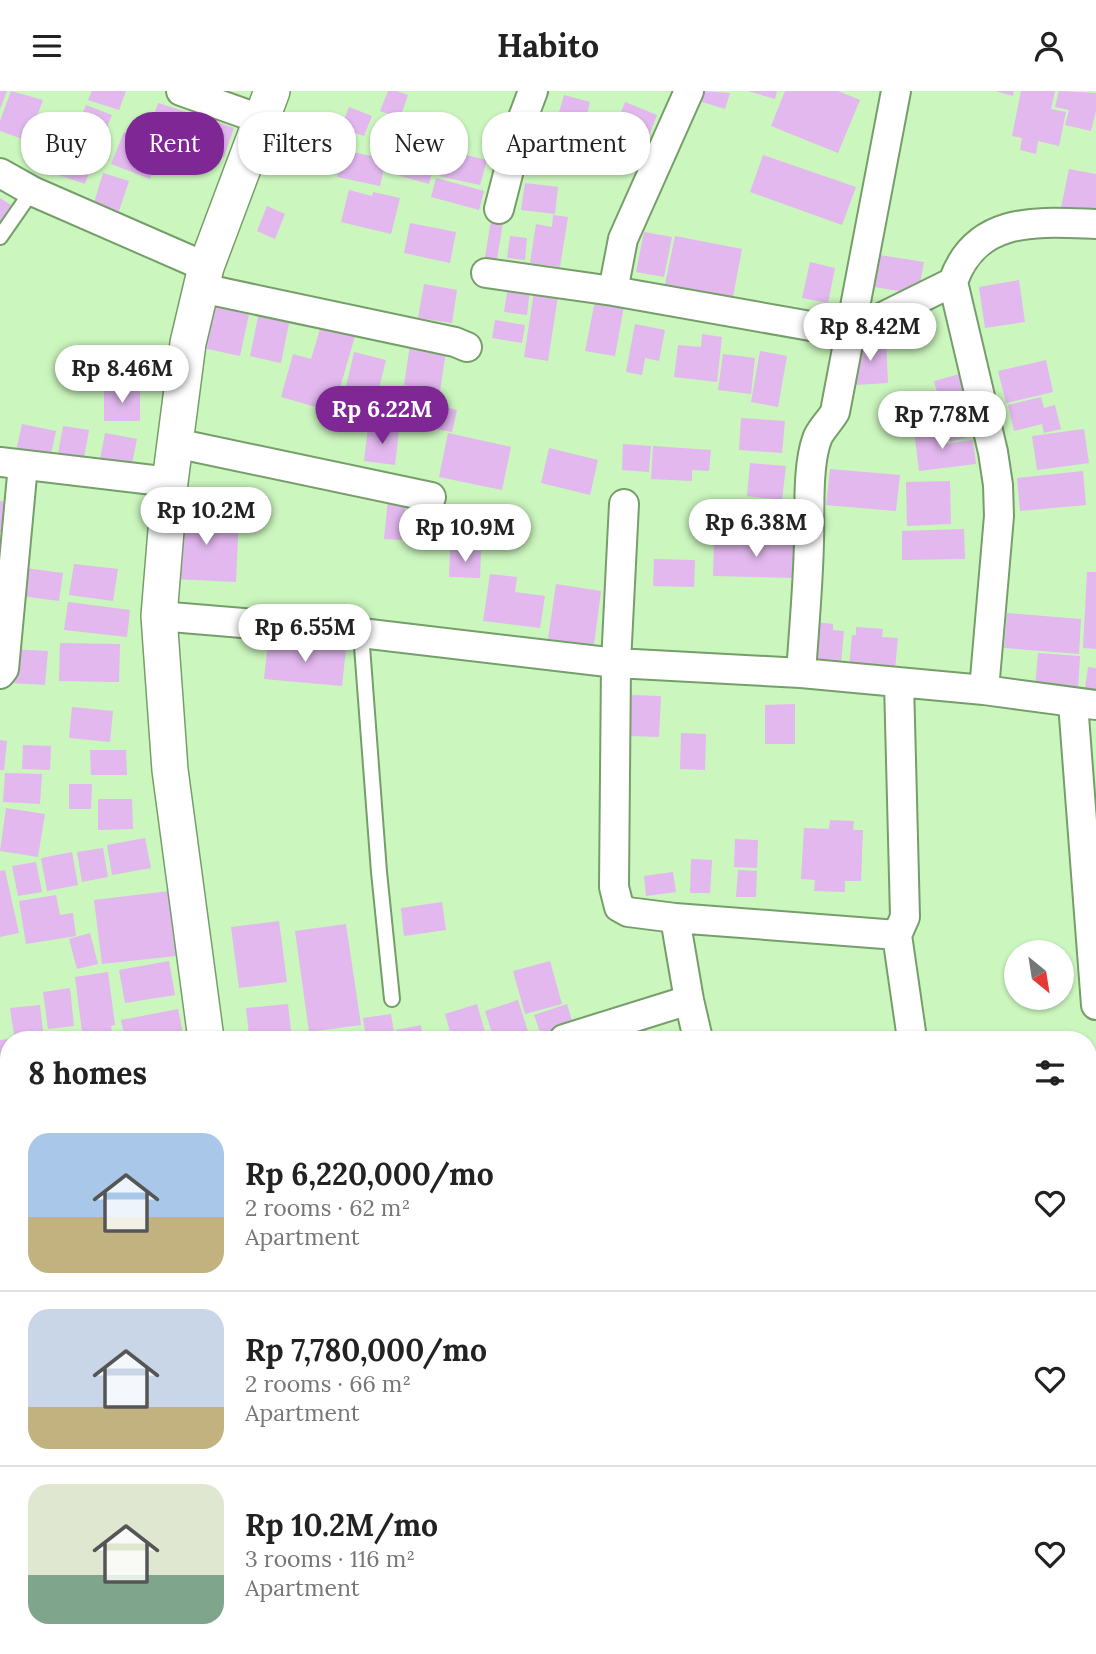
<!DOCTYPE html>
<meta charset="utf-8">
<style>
body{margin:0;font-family:Lora,serif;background:#f6f6f6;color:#222;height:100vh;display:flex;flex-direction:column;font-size:26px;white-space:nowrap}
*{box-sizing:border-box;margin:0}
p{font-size:23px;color:#767676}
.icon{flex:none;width:38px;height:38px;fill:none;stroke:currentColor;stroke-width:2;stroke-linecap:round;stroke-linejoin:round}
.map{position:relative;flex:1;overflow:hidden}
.drawer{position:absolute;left:0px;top:940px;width:1097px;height:625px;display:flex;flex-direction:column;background:#fff;border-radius:28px 28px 0 0;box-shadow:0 2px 5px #0004}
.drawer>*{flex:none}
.top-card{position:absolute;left:21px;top:21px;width:700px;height:63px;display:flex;gap:14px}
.needle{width:46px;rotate:150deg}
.fabs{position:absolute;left:1004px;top:849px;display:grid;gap:14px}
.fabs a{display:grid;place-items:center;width:70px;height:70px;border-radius:50%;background:#fff;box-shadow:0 2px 5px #0004;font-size:35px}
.price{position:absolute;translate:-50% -60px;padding:0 16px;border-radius:24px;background:#fff;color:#222;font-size:23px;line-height:46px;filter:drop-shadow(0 2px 4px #0008)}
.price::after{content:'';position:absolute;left:50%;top:42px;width:21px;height:16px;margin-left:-10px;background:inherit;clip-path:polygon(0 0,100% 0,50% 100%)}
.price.on{background:#7f2795;color:#fff}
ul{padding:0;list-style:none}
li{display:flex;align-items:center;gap:21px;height:175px;padding:0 28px}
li+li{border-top:2px solid #e0e0e0}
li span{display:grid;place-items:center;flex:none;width:196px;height:140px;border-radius:21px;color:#555}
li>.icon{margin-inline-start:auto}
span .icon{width:84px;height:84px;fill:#fffc;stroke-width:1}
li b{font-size:30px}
h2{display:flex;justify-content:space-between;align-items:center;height:84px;padding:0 28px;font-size:30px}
.tag{padding:0 24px;border-radius:28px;background:#fff;box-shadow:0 2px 5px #0004;font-size:24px;line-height:63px}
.tag.on{background:#7f2795;color:#fff}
header{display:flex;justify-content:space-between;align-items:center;height:91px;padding:0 28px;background:#fff;font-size:32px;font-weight:700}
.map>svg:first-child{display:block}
.building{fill:#e2b8ee}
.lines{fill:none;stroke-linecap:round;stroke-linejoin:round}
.service-casing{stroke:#769e6a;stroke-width:18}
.minor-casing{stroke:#769e6a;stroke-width:32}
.tertiary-casing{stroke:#769e6a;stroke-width:38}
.service{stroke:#fff;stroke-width:14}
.minor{stroke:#fff;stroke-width:28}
.tertiary{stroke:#fff;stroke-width:35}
</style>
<header><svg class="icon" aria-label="menu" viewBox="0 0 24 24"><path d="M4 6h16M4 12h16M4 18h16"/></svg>Habito<svg class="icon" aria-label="person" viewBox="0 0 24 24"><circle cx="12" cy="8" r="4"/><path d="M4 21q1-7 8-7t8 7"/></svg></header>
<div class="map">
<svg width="1096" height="1563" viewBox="0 0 1096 1563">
<rect width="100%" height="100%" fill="#cbf6be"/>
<path class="building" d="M0,0h7l-7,18z
M11,0l32,9 -15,41 -28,-10v-10z
M92,0h34l-7,19 -31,-10z
M388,0h9l11,4 -8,23 -20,-7z
M699,0l31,2 -5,16 -29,-9z
M748,0h29l-2,8z
M785,0h53l22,9 -22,53 -67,-27z
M995,0h19l-1,5z
M1021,0h34l-4,18 15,3 -7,34 -21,-5 -2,13 -16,-4 2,-12 -10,-2z
M1059,0l37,2v18l-5,20 -26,-6 4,-15 -14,-3z
M564,4l26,7 -9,35 -27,-7z
M625,11l32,13 -11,29 -9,-3 -9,24 -43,-17 9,-23 19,8z
M158,12l38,12 -10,31 -38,-12z
M86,14l26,10 -11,27 -26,-10z
M349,16l23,9 -8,20 -23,-8z
M200,25l34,12 -10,29 -34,-12z
M408,27l30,8 -8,30 6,2 -7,26 -36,-10z
M124,41l39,15 -13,32 -39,-15z
M70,44l29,10 -14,39 -29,-10z
M539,48l37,8 -6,26 -37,-7z
M343,59l43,9 -6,27 -43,-9z
M445,59l42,10 -7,25 -41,-9z
M763,64l93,32 -14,38 -92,-33z
M1069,78l27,5v38h-36z
M103,82l26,8 -10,30 -25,-8z
M436,87l48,13 -5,19 -48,-13z
M525,92l33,4 -3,27 -34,-4z
M349,99l23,6 1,-4 27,6 -9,36 -50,-12z
M0,107l11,7 -11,17z
M267,115l18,8 -10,25 -18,-8z
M553,124l15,2 -8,50 -30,-4 6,-39 16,3z
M491,129l12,2 -6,37 -12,-2z
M410,132l46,9 -6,31 -46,-10z
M644,141l28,5 -8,40 -28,-5z
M510,145l17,2 -2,22 -18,-2z
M675,145l67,13 -10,53 -68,-13z
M880,164l44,7 -6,32 -44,-7z
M810,171l25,6 -7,35 -26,-5z
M1019,189l6,42 -40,6 -6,-41z
M424,193l33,6 -5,33 -34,-5z
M508,195l22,3 -3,26 -23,-3z
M534,201l24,4 -10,65 -24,-4z
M595,210l29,5 -9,50 -30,-5z
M212,215l37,8 -9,42 -37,-8z
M259,221l31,6 -9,45 -31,-7z
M495,229l30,5 -3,18 -30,-5z
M635,233l30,6 -6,31 -14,-3 -3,17 -16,-3z
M321,235l34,10 -22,76 -52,-15 12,-43 18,5z
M702,243l20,3 -5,45 -43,-5 4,-32 23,2z
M886,250l2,42 -33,2 -3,-42z
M410,254l36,6 -6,40 -36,-6z
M760,260l27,5 -9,51 -27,-5z
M354,261l32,8 -14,56 -31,-7z
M723,263l32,4 -4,36 -33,-4z
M1046,269l7,32 -47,11 -8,-32z
M967,281l16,61 -33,9 -16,-61z
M104,299h36v31h-36z
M933,301v36h-33l-1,-35z
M1041,306l3,11 11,-3 6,24 -17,4 -2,-9 -28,7 -6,-26z
M433,313l24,6 -5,22 -24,-5z
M741,327l44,3 -3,32 -43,-3z
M22,333l34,7 -7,32 -34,-7z
M63,335l26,4 -7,39 -26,-4z
M368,336l31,4 -4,34 -31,-4z
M943,336l2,17 28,-4 3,24 -57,7 -5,-41z
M1084,338l5,34 -52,7 -5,-34z
M105,342l32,6 -7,35 -32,-5z
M448,342l63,14 -9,43 -63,-13z
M623,353l28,2 -2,26 -27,-2z
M653,355l58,4 -2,21 -17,-1v11l-41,-2z
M549,357l49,12 -8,35 -49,-12z
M750,372l36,3 -4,34 -35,-4z
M830,378l70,6 -4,36 -70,-6z
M1083,380l3,34 -66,6 -3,-33z
M950,390l1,43 -44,2 -1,-44z
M388,408l18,2 -4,39 -18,-1z
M741,408l46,5 -4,28 -45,-5z
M0,410l6,1 -4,30h-2z
M411,411l33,3 -3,35 -33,-2z
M177,421l62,3 -3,67 -63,-3z
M964,438l1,30 -63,1v-29z
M714,448l85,2 -1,37 -85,-2z
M450,458l31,2 -1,27 -31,-1z
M654,468l41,1 -1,27 -41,-1z
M74,473l44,5 -5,32 -44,-6z
M25,477l38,5 -4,28 -38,-5z
M1087,481h9v77l-13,-1z
M490,483l27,3 -2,15 30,4 -5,32 -57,-7z
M556,493l45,7 -7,54 -46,-6z
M68,511l62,8 -3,27 -63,-7z
M1007,522l74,6 -2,35 -75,-6z
M815,531l18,2v6l11,1 -3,32 -29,-1z
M856,536l27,2 -1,8 16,1 -3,32 -46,-3 3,-32h4z
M268,551l78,7 -4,37 -78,-7z
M60,552l60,1 -1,38 -60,-1z
M12,558l36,2 -3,34 -35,-2z
M1038,562l42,3 -2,33 -43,-2z
M1088,576l8,1v30l-12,-2z
M630,604l31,1 -2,41 -30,-1z
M795,613v40h-30v-39z
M72,616l41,4 -3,31 -41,-4z
M681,642l25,1 -1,36 -25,-1z
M0,649l7,1 -3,29h-4z
M23,654l28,1 -1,24 -28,-1z
M90,659h36l1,25h-36z
M5,682l37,1 -2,30 -37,-2z
M69,693h23l-1,25h-22z
M98,708h34l1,30 -35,1z
M6,717l39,6 -7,43 -38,-6z
M830,729l24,1 -1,9h10l-2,51h-16v11l-31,-1 1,-11 -14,-1 3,-51 25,1z
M145,747l6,30 -39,7 -5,-30z
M735,748l23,1 -1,28 -23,-1z
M103,757l5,29 -26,5 -5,-30z
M72,761l6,33 -31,6 -6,-33z
M691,768l21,1 -2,33h-20z
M36,771l6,30 -24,4 -6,-30z
M5,779l14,63 -19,4v-66z
M738,779l19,1 -1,26h-20z
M673,781l3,20 -30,4 -2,-20z
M169,800l7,65 -74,8 -8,-64z
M56,804l4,20 13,-2 3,23 -50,8 -7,-43z
M442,811l4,28 -42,6 -3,-28z
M279,830l8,61 -48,6 -8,-61z
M346,833l15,101 -52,7 -14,-101z
M90,842l8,31 -21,5 -8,-30z
M169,870l6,34 -50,8 -6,-33z
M550,870l12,43 -37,10 -12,-43z
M108,881l7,53 -4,1 2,13h-30l-8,-62z
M70,897l4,38 -26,3 -5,-37z
M518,909l12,38 -36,1 -9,-28z
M288,913l3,27 -42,4 -3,-27z
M477,913l10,35h-35l-7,-25z
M567,913l6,20 -32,11 -7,-20z
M40,914l3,26 -29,4 -4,-27z
M178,918l6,30h-59l-4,-19z
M391,923l4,25h-29l-3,-21z
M421,934l2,14h-25l-2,-9z
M646,936l4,12h-32l-1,-4z
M675,942l2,6h-23z
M8,948l1,91 -9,1v-91z
M9,1140v39h-1l-8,-26v-10z
M0,1172l7,20 -7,2z
M9,1405v26l-9,-19v-3z
M9,1477v60l-9,3v-59z
M9,1545v11h33l4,7h-46v-14z
M249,1556h71l2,7h-69z"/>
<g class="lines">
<defs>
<path id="service" d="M0,146l32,-46
M361,542l18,239 13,127"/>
<path id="minor" d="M181,0l79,28
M0,82l32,18 174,76
M499,118l22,-86 12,-32
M486,182l127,18 237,42 103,-51
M201,197l254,54 12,5
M613,200l10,-52 66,-148
M175,352l256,54
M0,371l170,20
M624,413l-8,159 -2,224 5,20 9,5 47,6 222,17
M159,525l202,17 255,30 185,10 183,17 112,15
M801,582c3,-44 7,-87 8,-131 1,-29 -2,-76 8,-103 3,-9 13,-18 18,-27l61,-321
M0,583l4,-5 19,-204
M899,591l6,235 -8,18 15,104
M984,599l15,-174 -1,-31 -5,-33 -40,-170c23,-67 86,-60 143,-58
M1073,612l23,302
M675,827l14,82 9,39
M564,948l125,-39
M0,1064l9,-3
M1088,1285l8,-3
M182,1563l9,-7"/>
<path id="tertiary" d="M206,948l-36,-269 -11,-154 11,-134 18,-139 18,-76 66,-176
M343,1556l2,7"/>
</defs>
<use href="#service" class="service-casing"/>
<use href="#minor" class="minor-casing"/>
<use href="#tertiary" class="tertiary-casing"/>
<use href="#service" class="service"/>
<use href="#minor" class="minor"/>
<use href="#tertiary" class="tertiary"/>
</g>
</svg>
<div class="fabs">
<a><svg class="needle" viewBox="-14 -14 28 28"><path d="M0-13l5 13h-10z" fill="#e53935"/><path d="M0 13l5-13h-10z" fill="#767676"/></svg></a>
</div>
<b class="price" style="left:870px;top:272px">Rp 8.42M</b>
<b class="price" style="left:122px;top:314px">Rp 8.46M</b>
<b class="price on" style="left:382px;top:355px">Rp 6.22M</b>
<b class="price" style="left:942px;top:360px">Rp 7.78M</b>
<b class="price" style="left:206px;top:456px">Rp 10.2M</b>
<b class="price" style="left:756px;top:468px">Rp 6.38M</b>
<b class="price" style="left:465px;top:473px">Rp 10.9M</b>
<b class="price" style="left:305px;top:573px">Rp 6.55M</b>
<div class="top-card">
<a class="tag">Buy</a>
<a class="tag on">Rent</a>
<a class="tag">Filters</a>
<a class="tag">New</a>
<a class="tag">Apartment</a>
</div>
<section class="drawer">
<h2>8 homes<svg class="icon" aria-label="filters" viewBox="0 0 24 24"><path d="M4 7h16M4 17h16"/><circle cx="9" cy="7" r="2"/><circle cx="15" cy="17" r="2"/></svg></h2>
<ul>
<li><span style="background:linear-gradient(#a9c7e8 60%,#c2b280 0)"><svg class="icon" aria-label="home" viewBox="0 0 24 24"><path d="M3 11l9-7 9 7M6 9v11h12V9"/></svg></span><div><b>Rp 6,220,000/mo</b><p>2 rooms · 62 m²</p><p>Apartment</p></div><svg class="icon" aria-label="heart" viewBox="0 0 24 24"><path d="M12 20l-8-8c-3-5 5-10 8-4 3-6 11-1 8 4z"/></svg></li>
<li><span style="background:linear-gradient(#c9d6e8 70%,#c2b280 0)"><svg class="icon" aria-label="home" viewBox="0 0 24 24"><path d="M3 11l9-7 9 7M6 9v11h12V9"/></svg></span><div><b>Rp 7,780,000/mo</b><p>2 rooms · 66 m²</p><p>Apartment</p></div><svg class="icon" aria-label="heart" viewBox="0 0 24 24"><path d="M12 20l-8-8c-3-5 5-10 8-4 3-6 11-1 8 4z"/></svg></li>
<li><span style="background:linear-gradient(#dfe7d0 65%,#7fa58c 0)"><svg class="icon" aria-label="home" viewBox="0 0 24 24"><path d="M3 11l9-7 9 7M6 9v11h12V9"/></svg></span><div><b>Rp 10.2M/mo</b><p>3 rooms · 116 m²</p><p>Apartment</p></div><svg class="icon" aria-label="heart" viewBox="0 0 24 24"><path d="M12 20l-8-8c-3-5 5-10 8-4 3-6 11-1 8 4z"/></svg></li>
</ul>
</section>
</div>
